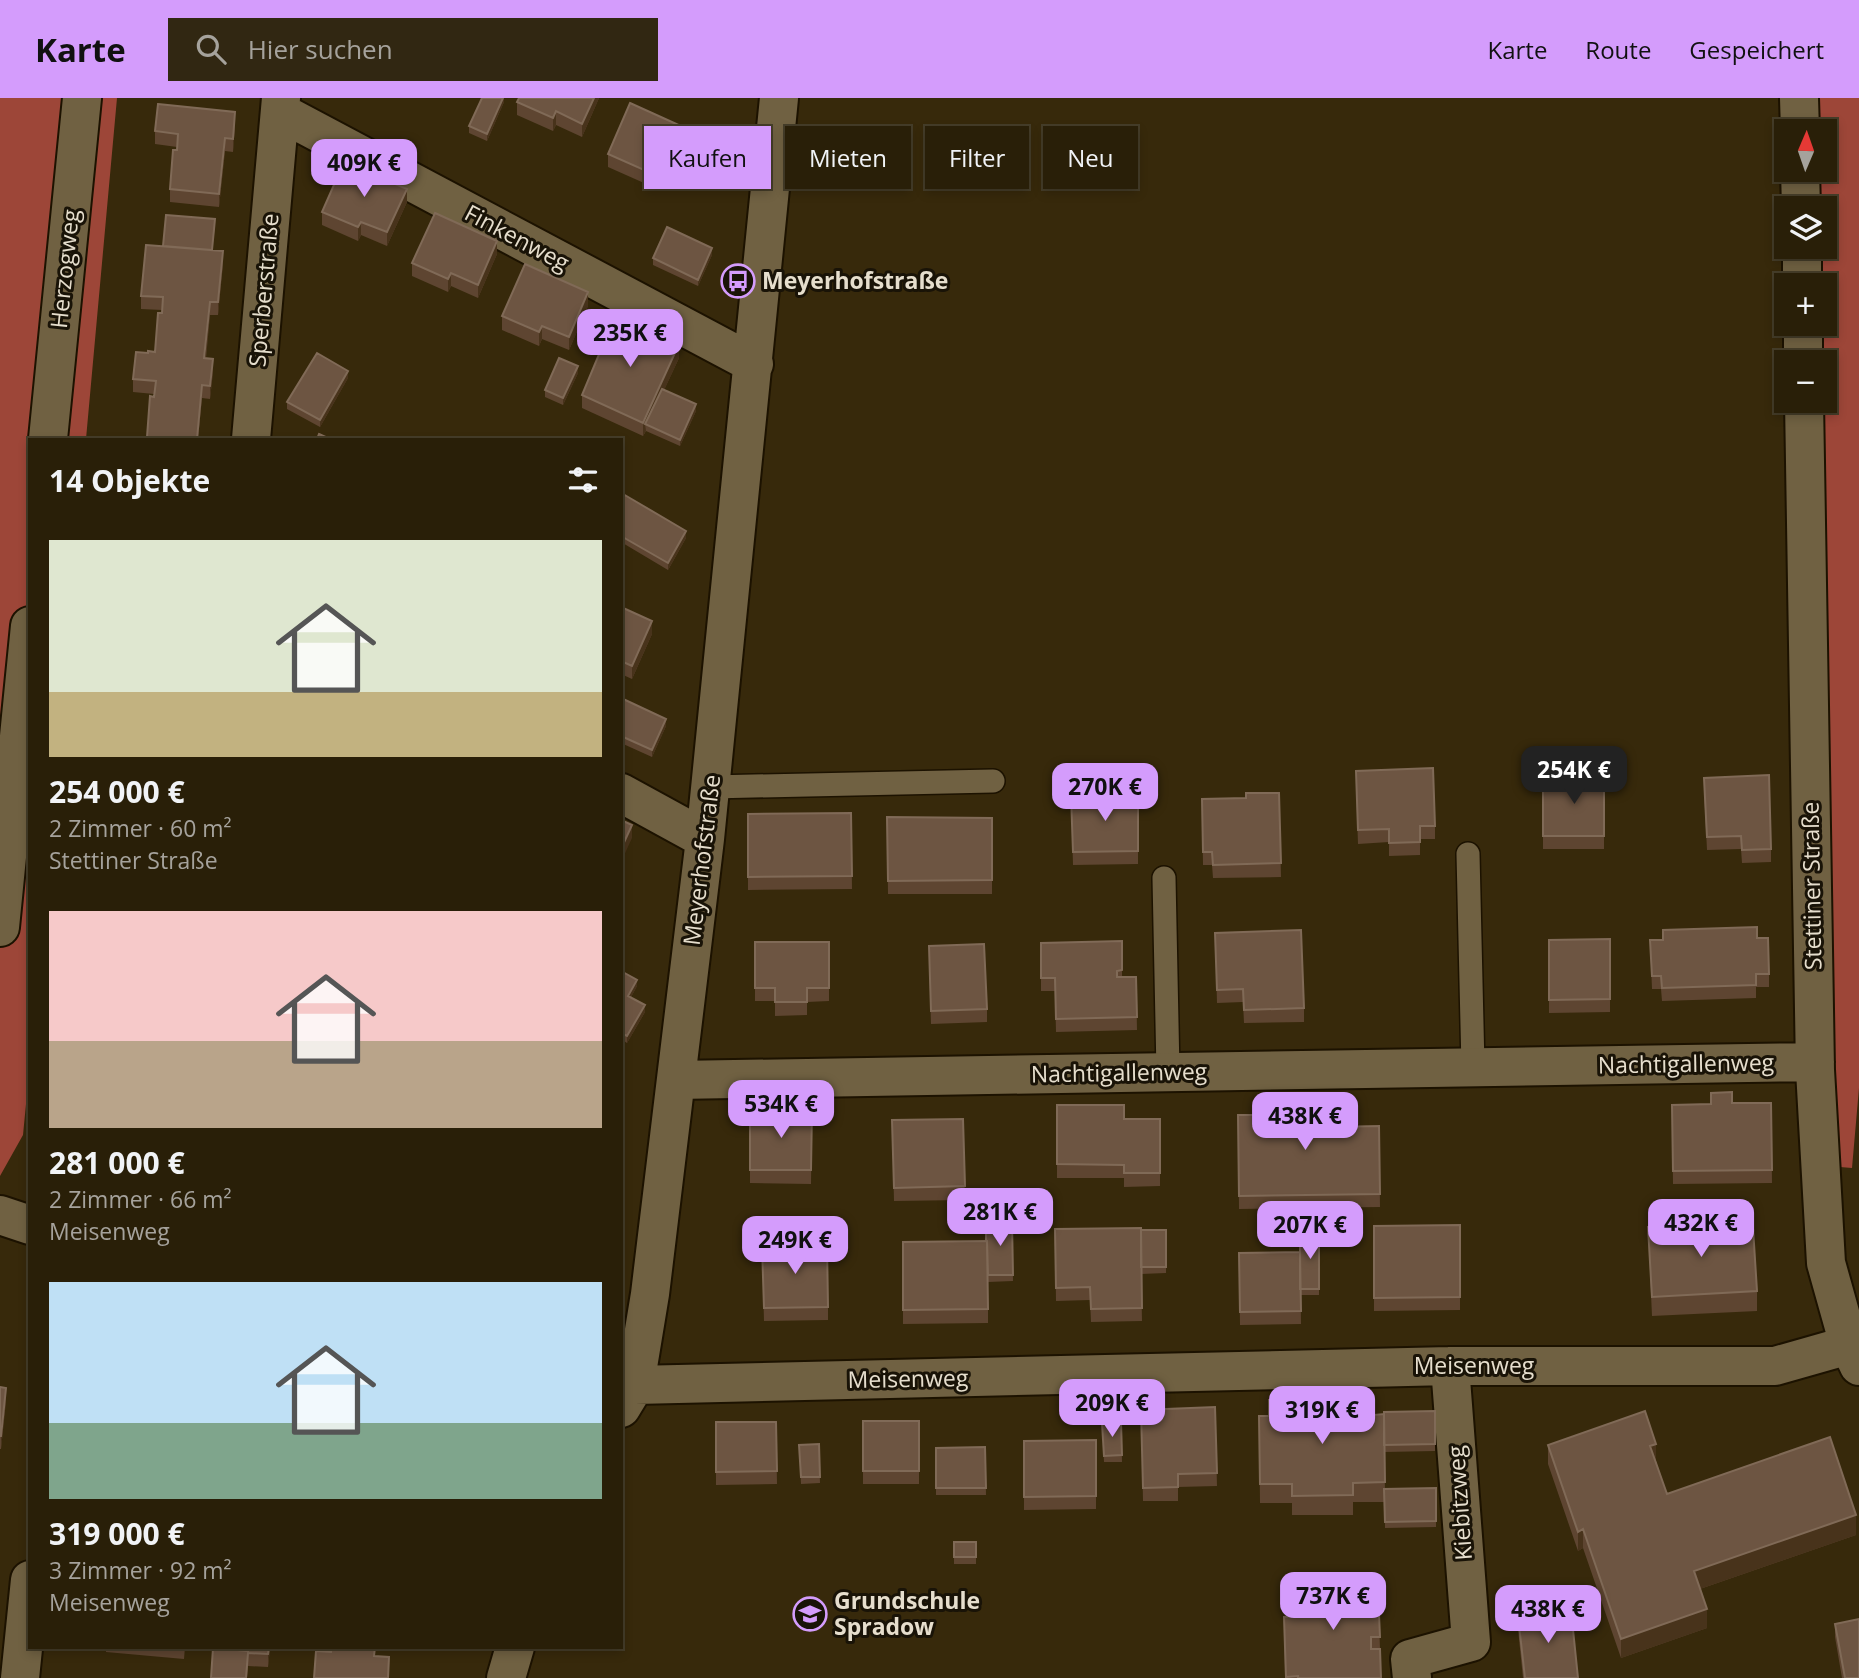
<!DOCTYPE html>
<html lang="de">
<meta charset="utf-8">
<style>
body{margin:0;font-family:"Open Sans",sans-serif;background:#312712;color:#f1f3f6;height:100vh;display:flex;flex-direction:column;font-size:26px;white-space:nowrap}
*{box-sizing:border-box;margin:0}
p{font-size:23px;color:#a5a29c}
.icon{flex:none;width:38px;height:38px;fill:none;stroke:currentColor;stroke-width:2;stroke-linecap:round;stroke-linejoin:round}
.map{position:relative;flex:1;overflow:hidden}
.details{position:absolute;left:28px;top:340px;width:595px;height:1211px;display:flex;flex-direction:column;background:#291f08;border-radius:0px;box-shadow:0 4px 10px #0003,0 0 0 2px #453d29}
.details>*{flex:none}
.top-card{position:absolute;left:644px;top:28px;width:665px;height:63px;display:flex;gap:14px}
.needle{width:46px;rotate:2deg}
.controls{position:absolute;left:1774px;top:21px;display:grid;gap:14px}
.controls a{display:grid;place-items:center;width:63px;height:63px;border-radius:0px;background:#291f08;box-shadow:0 4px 10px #0003,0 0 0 2px #453d29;font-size:35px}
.price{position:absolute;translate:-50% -60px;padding:0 16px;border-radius:14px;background:#d49cfc;color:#111;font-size:23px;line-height:46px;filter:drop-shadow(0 2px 4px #0008)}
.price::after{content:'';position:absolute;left:50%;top:42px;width:21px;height:16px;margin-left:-10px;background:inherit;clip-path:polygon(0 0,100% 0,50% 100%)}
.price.selected{background:#222;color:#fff}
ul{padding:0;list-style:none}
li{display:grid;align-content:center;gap:14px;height:371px;padding:0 21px}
li span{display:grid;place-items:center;height:217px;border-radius:0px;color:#555}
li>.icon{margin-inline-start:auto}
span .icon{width:126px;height:126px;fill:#fffc;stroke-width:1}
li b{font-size:30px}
h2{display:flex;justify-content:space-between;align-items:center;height:84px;padding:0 21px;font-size:30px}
.chip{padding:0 24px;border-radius:0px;background:#291f08;box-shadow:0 4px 10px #0003,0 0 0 2px #453d29;font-size:24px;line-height:63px}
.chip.selected{background:#d49cfc;color:#111}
header{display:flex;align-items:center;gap:42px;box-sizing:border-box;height:98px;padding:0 35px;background:#d49cfc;color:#111}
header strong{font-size:33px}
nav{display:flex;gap:38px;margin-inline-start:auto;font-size:24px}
.search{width:490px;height:63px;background:#312712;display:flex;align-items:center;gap:18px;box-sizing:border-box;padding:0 24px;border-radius:0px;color:#a5a29c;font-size:26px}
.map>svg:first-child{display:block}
.forest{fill:#9d4638}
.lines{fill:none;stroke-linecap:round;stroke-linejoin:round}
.lane-casing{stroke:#1c1200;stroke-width:26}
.street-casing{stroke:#1c1200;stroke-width:42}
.lane{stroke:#706142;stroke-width:23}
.street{stroke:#706142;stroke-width:38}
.wall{fill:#5e4531}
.shaded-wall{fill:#48331b}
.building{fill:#6d5542;stroke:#806a57;stroke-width:2}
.labels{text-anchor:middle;stroke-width:6;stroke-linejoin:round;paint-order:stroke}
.street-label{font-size:23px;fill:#e6decd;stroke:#191307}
.poi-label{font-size:23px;font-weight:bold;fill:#e6decd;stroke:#191307;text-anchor:start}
</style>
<header>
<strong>Karte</strong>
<div class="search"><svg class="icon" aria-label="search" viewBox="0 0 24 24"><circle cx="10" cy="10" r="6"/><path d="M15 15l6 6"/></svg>Hier suchen</div>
<nav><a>Karte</a><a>Route</a><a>Gespeichert</a></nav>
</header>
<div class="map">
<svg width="1859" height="1580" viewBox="0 0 1859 1580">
<rect width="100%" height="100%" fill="#37290b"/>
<path class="forest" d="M0,0h117l-31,341h-56v624l-7,72 -23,41z
M1811,0h48v990l-7,80 -24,-2 -14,-765h11v-39h-12v-38h12v-39h-12l-1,-38h13v-39h-13v-38h13v-39h-14z"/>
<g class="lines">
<defs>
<path id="lane" d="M711,689l282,-6
M1468,756l5,213
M1164,780l4,194"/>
<path id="street" d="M1799,0l1,33
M280,14l474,252
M1800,72l1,38
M1802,149v38
M1803,226v38
M1804,303l11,669 11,193 23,82 10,21
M48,341l34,-341
M251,341l30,-341
M621,695l84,46
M0,829l30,-301
M676,982l1139,-18
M0,1117l30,10
M635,1287l815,-19h325l74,-21
M621,1310l14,-23 15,-91 55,-455 74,-741
M20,1580l10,-98
M506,1580l9,-31
M1412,1580l-2,-19 61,-17 -21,-276"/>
</defs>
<use href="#lane" class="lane-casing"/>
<use href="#street" class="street-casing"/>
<use href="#lane" class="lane"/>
<use href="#street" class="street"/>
</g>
<path class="wall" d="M504,0v4l-17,39 -18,-8v-7z
M519,0h80l-17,39 -26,-12 -3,6 -36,-16v-13z
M235,27l-2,27 -8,-1 -6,56 -49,-5v-13l7,-42 -22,-3v-13z
M692,47l-19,44 -26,-12 -3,6 -36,-16v-13z
M407,104l-20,44 -26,-11 -3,6 -36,-16v-13z
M215,128l-3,24 11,14 -5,51h-8l-4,43 7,14 -3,27 -8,-1 -4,41h-51l3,-43 4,1v-3l-21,-2v-13l15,-26 7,-1 7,-42 -21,-1v-13l22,-50z
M497,156l-19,44 -27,-12 -3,6 -36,-16v-13z
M712,157l-14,31 -45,-21v-7z
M588,208l-19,44 -27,-11 -3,7 -37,-16v-14z
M679,260l-15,32 32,21 -16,35 -34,-15 -3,5 -61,-28v-13z
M578,275l-15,32 -18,-8v-7z
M348,280l-28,49 -33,-18v-7z
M621,398l65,42 -18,32 -47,-28z
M621,509l31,27 -20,45 -11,-5z
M621,600l45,28 -14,31 -31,-14z
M1543,677h61v74h-61z
M1356,686l79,42v13h-15v16l-31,1v-14l-31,2z
M1704,693l67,58v13l-29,1 -1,-14 -34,1z
M1279,695l2,84 -68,1 -1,-13h-9l-1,-66 44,-1z
M1138,696v70l-65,1 -2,-70z
M851,715l1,76 -104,1v-76z
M887,719l105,1v76h-104z
M1215,835l89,75v14l-60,1 -1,-21 -26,1z
M1757,840l12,36v13h-13v11l-94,3 -1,-12h-9l-2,-49z
M1610,841v73l-61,1v-73z
M1122,843v36h14l1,53 -81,2 -1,-41h-14v-48z
M755,844h74v59l-22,1v13l-32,1v-15h-20z
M929,861l58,50v13l-56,2z
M621,873l16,15 -6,11 14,15 -18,31 -6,-4z
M1771,1005l1,80 -99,1 -1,-79z
M1057,1007l67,14h36v67l-36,1v-9h-67z
M750,1011l62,1 -1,74 -61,-1z
M1238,1017l93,12 48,-1 1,81 -141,2z
M963,1021l2,81 -71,1 -2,-81z
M1690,1120l24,11 43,62v20l-105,5 -4,-89 42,-2z
M1012,1124l1,59 -25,1v41l-85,1v-82l83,-1z
M1460,1127v85l-86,1v-85z
M1055,1131l86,10 25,-9v43l-25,1 1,47 -51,1 -1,-22 -34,1z
M1300,1136h19v61h-19z
M762,1148l66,61v13l-64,1z
M1300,1154l1,72 -61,1 -1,-72z
M0,1289l6,14 -5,48h-1z
M1215,1309l2,79 -39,1v14h-35l-2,-91z
M1435,1313v40l-51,1 1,37 51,-1v39l-51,1v-26h-32v13h-61v-12h-32l-1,-87 56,-4 59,3z
M863,1323h56v63h-56z
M716,1324h60l1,62 -61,1z
M1121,1324l1,40h-18l-2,-39z
M1096,1342v69l-72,1v-69z
M819,1346l1,39 -19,1 -2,-39z
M1548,1347l108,16 11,33 189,41 -156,54 7,39 -86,30 -38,-110 -5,3 -30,-87z
M985,1349l1,48h-50v-47z
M954,1444h22v22h-22z
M1295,1486l68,8 15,-1 3,87h-96l-1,-61 11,-1z
M1518,1518l60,62h-55l-5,-49z
M1835,1526l24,54h-17l-7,-41z
M106,1549h79l-1,12 -78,-7z
M248,1549h42v3l-20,-1 -2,18 -20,-1 -1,12h-36l37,-27z"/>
<path class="shaded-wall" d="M503,0h1v4l-17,39v-7z
M594,0h5l-17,39v-13z
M556,13v14l-3,6v-13z
M235,14v13l-2,27v-13z
M692,33v14l-19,44v-13z
M225,40v13l-6,56v-13z
M647,65v14l-3,6v-13z
M407,91v13l-20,44v-14z
M361,124v13l-3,6v-14z
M497,143v13l-19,44v-13z
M712,150v7l-14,31v-6z
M223,153v13l-5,51v-13z
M451,175v13l-3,6v-13z
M588,194v14l-19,44v-13z
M210,204v13l-6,56v-13z
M542,228v13l-3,7v-14z
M679,246v14l-31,67 -3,-1 1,7 -3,5v-13z
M213,261v13l-3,27v-13z
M578,268v7l-15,32v-7z
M348,273v7l-28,49v-7z
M202,287v13l-4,41h-1z
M696,306v7l-16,35v-6z
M686,433v7l-18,32v-7z
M652,523v13l-20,45v-13z
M666,621v7l-14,31v-7z
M632,727v13l-11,24v-13z
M637,882v6l-9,17v-7z
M645,907v7l-18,31v-7z
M6,1290v13l-5,48v-13z
M1656,1346v20l-6,-18z
M1856,1417v20l-162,56v-20z
M1583,1431v19l-5,3v-19z
M1707,1511v19l-86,30v-19z
M269,1549h1l-2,20v-13z"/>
<path class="building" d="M482,0h21l-16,36 -18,-8z
M519,0h75l-12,26 -26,-13 -3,7 -36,-16z
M630,5l62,28 -19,45 -26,-13 -3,7 -36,-16z
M158,6l77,8 -2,27 -8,-1 -6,56 -49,-5 3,-39h4l1,-16 -23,-3z
M344,64l63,27 -20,43 -26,-10 -3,5 -36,-15z
M435,115l62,28 -19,44 -27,-12 -3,6 -36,-16z
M166,117l49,4 -3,31 -49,-4z
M667,129l45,21 -14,32 -45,-22z
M146,147l77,6 -5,51h-8l-6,56 9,1 -3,27 -8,-1 -5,54h-24l-26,-2 3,-41 4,1 2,-16 -23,-2 3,-27 12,1v-2l7,1 3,-39h4l1,-16 -22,-1z
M525,166l63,28 -19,45 -27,-11 -3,6 -37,-16z
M615,218l64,28 -36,79 -61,-28z
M317,255l31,18 -28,49 -33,-18z
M559,260l19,8 -15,32 -18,-8z
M662,291l34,15 -16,36 -35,-16z
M319,336l11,5h-13z
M623,396l63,37 -18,32 -47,-27v-40z
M621,509l31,14 -20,45 -11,-5z
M621,600l45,21 -14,31 -31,-14z
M1433,670l2,58h-15v16l-31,1v-14l-31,1 -2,-59z
M1543,677h61v61h-61z
M1769,677l2,74 -29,1 -1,-14 -34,1 -3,-59z
M1246,695h33l2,70 -68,2 -1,-13h-9l-1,-53 44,-1z
M1138,696v57l-65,1 -2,-57z
M851,715l1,63 -104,1v-63z
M887,719l105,1v62l-104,1z
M621,722l11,5 -11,24z
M1757,829v11h11l1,36h-13v11l-94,3 -1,-12h-9l-2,-36h13v-10z
M1301,832l3,78 -60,2 -1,-21 -26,1 -2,-57z
M1610,841v60l-61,1v-60z
M1122,843v29l-5,1v6h19l1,40 -81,2 -1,-41h-14v-35z
M755,844h74v46h-22v14h-32v-14h-20z
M984,846l3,65 -56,2 -2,-65z
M621,873l16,9 -9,16 17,9 -18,31 -6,-3z
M1732,994v11h39l1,67 -99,1 -1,-66 39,-1v-11z
M1257,1003h74v26l48,-1 1,68 -141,2 -1,-81h19z
M1057,1007h67v14h36v54h-36v-8l-67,-1z
M750,1011l62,1 -1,60h-61z
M963,1021l2,67 -71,2 -2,-68z
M1714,1119l-2,12 41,-1 4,63 -105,6 -4,-70 43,-2 -1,-7z
M986,1124h26l1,53h-25l-1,-34h-1z
M1460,1127v72l-86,1v-72z
M1141,1130l1,80 -51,1 -1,-22 -34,1 -1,-59z
M1141,1132h25v37h-25z
M1300,1136h19v55h-19z
M987,1143l1,68 -85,1v-68z
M827,1146l1,63 -64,1 -2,-62z
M1300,1154l1,59 -61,1 -1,-59z
M0,1289l6,1 -5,48h-1z
M1374,1301v16l10,-1 1,68 -32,1v12l-61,1v-12h-32l-1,-68h10v-16h46v12h12v-12z
M1215,1309l2,66 -39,1v13l-35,1 -2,-78z
M1435,1313v33l-51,1v-33z
M1645,1313l11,33 -6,2 17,48 163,-57 26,78 -162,56 13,38 -86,30 -38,-110 -5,3 -30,-87z
M863,1323h56v50h-56z
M716,1324h60l1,49 -61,1z
M1121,1324l1,33 -18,1 -2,-33z
M1096,1342v56l-72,1v-56z
M819,1346l1,33h-19l-2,-32z
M985,1349l1,41h-50v-40z
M1436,1390v33l-51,1 -1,-33z
M954,1444h22v15h-22z
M1363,1484v10l15,-1 2,46h-9v12h9l1,29h-83v-2l-12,1 -2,-60 12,-1 -1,-32z
M1571,1512l7,68h-53l-7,-62z
M1859,1521v59h-14l-10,-54z
M248,1549h21l-1,7 -20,-1 -2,25h-35l2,-30 35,3z
M332,1549h43l-1,9 15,1 -1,21h-74l2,-27 15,1z"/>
<defs>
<symbol id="bus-ring" viewBox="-11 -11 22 22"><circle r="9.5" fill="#191307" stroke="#d49cfc" stroke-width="1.5"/><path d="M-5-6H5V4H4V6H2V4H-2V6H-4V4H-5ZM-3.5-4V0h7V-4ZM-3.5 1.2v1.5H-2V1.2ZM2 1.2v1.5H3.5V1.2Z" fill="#d49cfc"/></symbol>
<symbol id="school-ring" viewBox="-11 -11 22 22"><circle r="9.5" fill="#191307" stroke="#d49cfc" stroke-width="1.5"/><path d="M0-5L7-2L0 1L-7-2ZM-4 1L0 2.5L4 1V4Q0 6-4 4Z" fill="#d49cfc"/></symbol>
</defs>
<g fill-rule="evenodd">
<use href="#bus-ring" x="719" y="164" width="38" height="38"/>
<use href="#school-ring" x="791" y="1497" width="38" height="38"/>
</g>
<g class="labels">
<g class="street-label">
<text transform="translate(517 140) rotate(28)" y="8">Finkenweg</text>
<text transform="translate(65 171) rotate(-84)" y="8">Herzogweg</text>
<text transform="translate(264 192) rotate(-85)" y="8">Sperberstraße</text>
<text transform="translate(702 762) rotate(-83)" y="8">Meyerhofstraße</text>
<text transform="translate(1812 788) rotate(-91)" y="8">Stettiner Straße</text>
<text transform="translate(1686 966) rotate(-1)" y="8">Nachtigallenweg</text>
<text transform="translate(1119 975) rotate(-1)" y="8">Nachtigallenweg</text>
<text x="1474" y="1276">Meisenweg</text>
<text transform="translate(908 1281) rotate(-1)" y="8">Meisenweg</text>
<text transform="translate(1460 1405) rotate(-94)" y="8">Kiebitzweg</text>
</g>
<g class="poi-label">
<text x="762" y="191">Meyerhofstraße</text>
<text x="834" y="1511">Grundschule<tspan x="834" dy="26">Spradow</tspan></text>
</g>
</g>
</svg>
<div class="controls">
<a><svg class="needle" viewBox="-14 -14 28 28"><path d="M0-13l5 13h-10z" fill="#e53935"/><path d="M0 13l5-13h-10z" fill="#a5a29c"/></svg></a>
<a><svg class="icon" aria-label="layers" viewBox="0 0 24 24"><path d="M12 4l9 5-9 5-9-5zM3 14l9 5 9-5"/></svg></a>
<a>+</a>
<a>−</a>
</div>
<b class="price" style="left:364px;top:101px">409K €</b>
<b class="price" style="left:630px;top:271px">235K €</b>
<b class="price selected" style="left:1574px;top:708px">254K €</b>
<b class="price" style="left:1105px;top:725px">270K €</b>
<b class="price" style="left:781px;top:1042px">534K €</b>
<b class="price" style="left:1305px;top:1054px">438K €</b>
<b class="price" style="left:1000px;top:1150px">281K €</b>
<b class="price" style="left:1701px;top:1161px">432K €</b>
<b class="price" style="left:1310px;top:1163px">207K €</b>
<b class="price" style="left:795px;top:1178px">249K €</b>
<b class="price" style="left:1112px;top:1341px">209K €</b>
<b class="price" style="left:1322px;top:1348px">319K €</b>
<b class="price" style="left:1333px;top:1534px">737K €</b>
<b class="price" style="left:1548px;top:1547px">438K €</b>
<div class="top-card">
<a class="chip selected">Kaufen</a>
<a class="chip">Mieten</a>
<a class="chip">Filter</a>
<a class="chip">Neu</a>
</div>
<section class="details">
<h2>14 Objekte<svg class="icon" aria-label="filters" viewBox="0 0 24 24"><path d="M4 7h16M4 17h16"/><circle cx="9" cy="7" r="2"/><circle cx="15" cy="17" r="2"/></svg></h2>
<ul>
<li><span style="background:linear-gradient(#dfe7d0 70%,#c2b280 0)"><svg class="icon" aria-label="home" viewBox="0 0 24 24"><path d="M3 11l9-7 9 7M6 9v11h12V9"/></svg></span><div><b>254 000 €</b><p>2 Zimmer · 60 m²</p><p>Stettiner Straße</p></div></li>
<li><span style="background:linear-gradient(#f6c9c9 60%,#b9a48a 0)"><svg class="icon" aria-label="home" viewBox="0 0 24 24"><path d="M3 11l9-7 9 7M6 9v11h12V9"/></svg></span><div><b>281 000 €</b><p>2 Zimmer · 66 m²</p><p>Meisenweg</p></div></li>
<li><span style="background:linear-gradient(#bfe0f5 65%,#7fa58c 0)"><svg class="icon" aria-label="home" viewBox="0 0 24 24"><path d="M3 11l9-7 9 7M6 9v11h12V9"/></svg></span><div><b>319 000 €</b><p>3 Zimmer · 92 m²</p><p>Meisenweg</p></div></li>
</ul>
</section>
</div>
